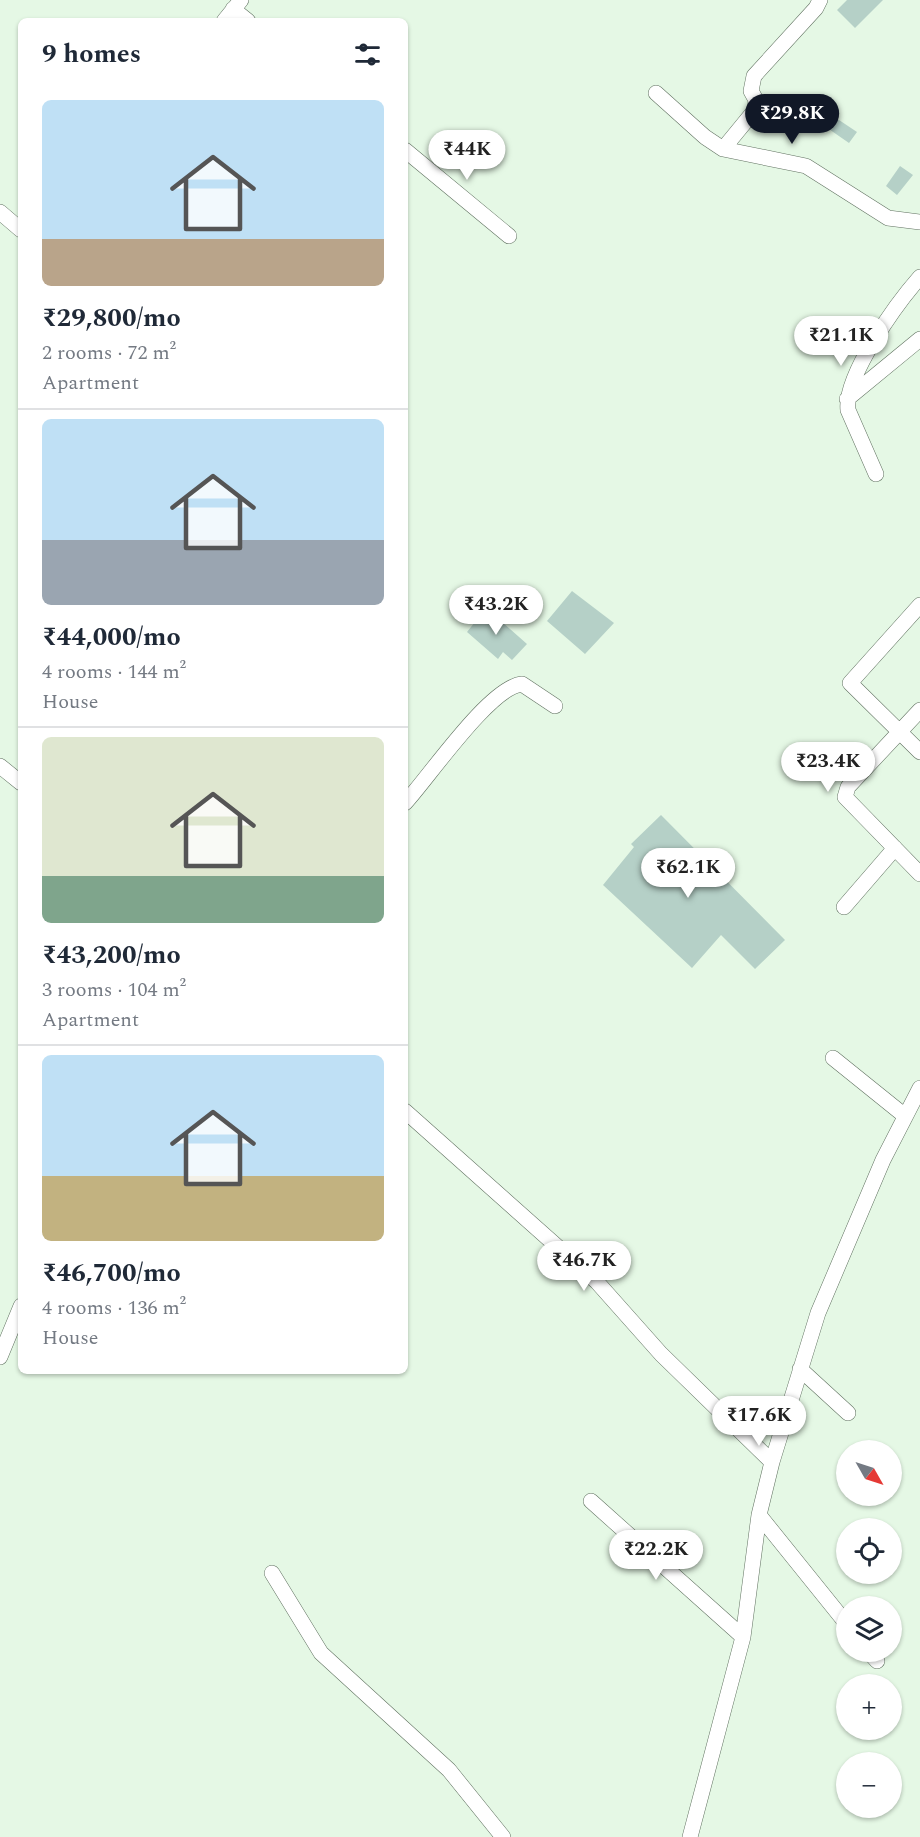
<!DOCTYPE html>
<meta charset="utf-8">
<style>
body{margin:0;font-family:Spectral,serif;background:#f2f2f3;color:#1f2937;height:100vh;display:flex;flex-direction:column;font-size:22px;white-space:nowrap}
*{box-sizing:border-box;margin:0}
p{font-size:20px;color:#747a83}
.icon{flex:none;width:33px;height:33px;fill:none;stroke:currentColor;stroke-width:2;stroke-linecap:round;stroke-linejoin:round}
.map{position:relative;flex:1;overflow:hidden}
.details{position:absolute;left:18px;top:18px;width:390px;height:1356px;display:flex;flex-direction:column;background:#fff;border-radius:9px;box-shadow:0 2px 4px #0004}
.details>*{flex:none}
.needle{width:39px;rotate:129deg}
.controls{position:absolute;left:836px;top:1440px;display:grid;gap:12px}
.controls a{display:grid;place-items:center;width:66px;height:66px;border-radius:50%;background:#fff;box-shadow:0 2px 4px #0004;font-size:30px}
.price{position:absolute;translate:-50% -51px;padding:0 14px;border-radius:21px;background:#fff;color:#222;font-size:20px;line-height:39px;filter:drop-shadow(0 2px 3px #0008)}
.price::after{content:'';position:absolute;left:50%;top:36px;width:18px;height:14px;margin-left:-9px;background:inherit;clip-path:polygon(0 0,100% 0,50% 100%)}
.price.current{background:#111827;color:#fff}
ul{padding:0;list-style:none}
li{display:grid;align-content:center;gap:12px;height:318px;padding:0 24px}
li+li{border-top:2px solid #e0e1e3}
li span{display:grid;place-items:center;height:186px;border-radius:9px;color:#555}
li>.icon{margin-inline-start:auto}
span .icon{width:108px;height:108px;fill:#fffc;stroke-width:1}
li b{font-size:26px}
h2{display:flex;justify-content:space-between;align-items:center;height:72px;padding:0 24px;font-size:26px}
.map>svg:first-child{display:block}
.building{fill:#b5d0c7}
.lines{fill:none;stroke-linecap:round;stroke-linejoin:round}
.minor-casing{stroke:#607160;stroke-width:16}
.minor{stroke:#fff;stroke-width:15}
</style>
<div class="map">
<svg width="920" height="1837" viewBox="0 0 920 1837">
<rect width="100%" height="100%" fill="#e5f8e5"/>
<path class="building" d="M847,0h36l-28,28 -18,-18z
M830,114l27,18 -8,11 -26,-18z
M900,166l13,9 -16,20 -11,-9z
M572,591l42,32 -29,31 -38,-33z
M486,608l41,36 -15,16 -9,-8 -5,7 -31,-27z
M661,815l124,125 -30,29 -34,-34 -29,33 -89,-83 31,-38 -3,-3z"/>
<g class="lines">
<defs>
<path id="minor" d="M233,9l15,12
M224,21l17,-21
M656,93l49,44 18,12 83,17 82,52 32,4
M723,149l32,-39 1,-10 -5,-9 3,-15 62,-68 4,-8
M405,150l104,86
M0,212l21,18
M847,399l73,-60
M876,474l-28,-64c-4,-34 49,-107 72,-133
M920,605l-70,78 70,69
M920,710l-72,77 -3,10 75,77
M0,766l21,17
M405,803c24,-26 85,-116 117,-119l33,22
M844,907l51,-59
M833,1058l72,58
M405,1111l192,171 64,72 111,108
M0,1357l21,-51
M800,1369l48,44
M591,1501l152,136
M759,1515l87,108
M272,1573l49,80 128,117 54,67
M869,1652l8,9
M690,1837l53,-200 16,-122 13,-53 46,-149 65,-153 37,-72"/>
</defs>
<use href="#minor" class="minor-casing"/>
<use href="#minor" class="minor"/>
</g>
</svg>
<div class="controls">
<a><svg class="needle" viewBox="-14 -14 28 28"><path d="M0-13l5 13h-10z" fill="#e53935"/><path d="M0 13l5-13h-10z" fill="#747a83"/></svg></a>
<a><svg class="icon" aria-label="locate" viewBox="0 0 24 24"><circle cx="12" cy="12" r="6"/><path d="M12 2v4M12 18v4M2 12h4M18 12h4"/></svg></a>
<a><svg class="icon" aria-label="layers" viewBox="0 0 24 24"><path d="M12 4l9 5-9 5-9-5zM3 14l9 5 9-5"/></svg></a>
<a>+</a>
<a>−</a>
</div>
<b class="price current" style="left:792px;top:145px">₹29.8K</b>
<b class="price" style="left:467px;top:181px">₹44K</b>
<b class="price" style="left:841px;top:367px">₹21.1K</b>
<b class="price" style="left:496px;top:636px">₹43.2K</b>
<b class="price" style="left:828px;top:793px">₹23.4K</b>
<b class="price" style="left:688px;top:899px">₹62.1K</b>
<b class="price" style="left:584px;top:1292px">₹46.7K</b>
<b class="price" style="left:759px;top:1447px">₹17.6K</b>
<b class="price" style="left:656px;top:1581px">₹22.2K</b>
<section class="details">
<h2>9 homes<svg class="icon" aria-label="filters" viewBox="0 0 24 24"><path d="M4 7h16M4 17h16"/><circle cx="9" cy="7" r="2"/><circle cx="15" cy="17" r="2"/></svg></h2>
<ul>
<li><span style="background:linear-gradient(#bfe0f5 75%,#b9a48a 0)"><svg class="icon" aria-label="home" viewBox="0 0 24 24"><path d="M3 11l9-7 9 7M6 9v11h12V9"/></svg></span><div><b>₹29,800/mo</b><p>2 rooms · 72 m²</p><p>Apartment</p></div></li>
<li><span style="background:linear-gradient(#bfe0f5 65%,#9aa5b1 0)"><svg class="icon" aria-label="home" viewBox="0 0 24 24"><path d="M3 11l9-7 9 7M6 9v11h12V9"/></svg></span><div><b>₹44,000/mo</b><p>4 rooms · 144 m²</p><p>House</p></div></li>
<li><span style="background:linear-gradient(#dfe7d0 75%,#7fa58c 0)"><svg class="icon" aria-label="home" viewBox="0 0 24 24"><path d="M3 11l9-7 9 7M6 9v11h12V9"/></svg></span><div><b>₹43,200/mo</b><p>3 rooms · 104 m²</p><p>Apartment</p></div></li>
<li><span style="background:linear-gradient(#bfe0f5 65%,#c2b280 0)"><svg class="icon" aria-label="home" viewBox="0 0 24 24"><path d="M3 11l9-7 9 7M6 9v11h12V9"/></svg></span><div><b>₹46,700/mo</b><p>4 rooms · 136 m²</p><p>House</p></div></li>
</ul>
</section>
</div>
